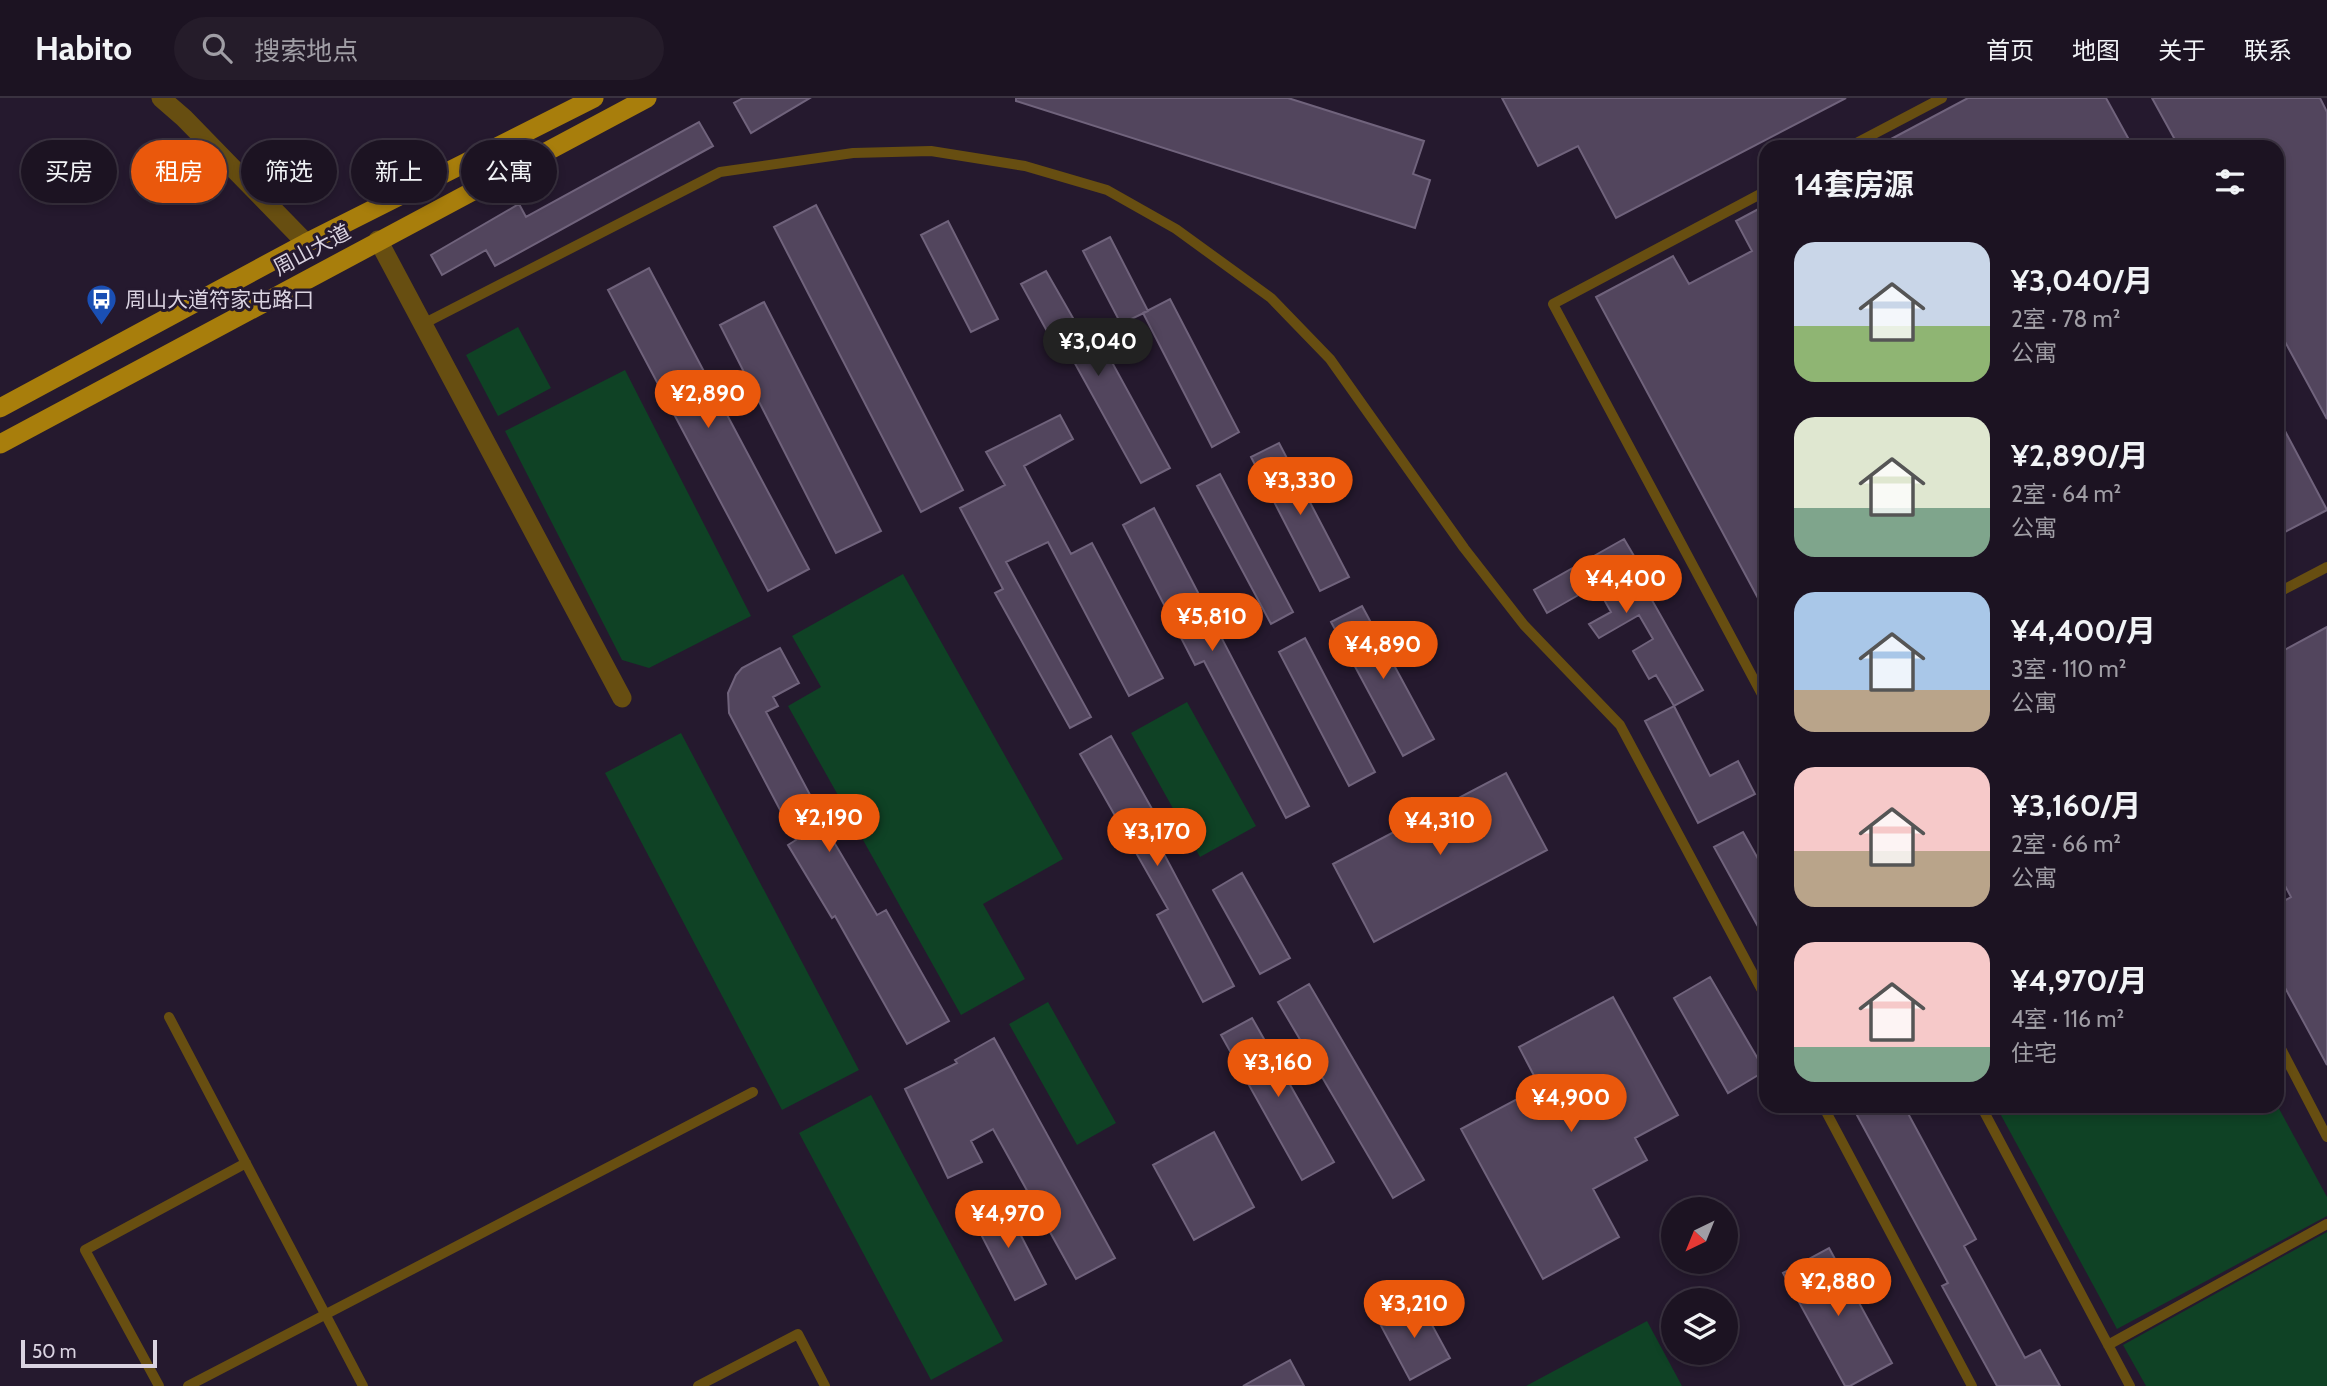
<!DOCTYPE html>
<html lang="zh">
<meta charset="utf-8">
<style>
body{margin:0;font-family:Cabin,"Noto Sans SC",sans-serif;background:#251c2a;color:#f1f3f6;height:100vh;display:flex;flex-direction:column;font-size:26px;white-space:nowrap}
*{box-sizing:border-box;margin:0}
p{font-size:23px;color:#a09ea5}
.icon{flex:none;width:38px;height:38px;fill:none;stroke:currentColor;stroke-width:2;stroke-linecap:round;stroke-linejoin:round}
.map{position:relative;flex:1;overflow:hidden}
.panel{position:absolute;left:1759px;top:42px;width:525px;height:973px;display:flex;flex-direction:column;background:#1c1322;border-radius:21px;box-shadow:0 4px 10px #0003,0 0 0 2px #3a3240}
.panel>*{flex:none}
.guide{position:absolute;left:21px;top:42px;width:665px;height:63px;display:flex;gap:14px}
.needle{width:46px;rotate:223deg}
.tools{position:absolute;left:1661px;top:1099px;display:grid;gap:14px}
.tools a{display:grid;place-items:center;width:77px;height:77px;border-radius:50%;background:#1c1322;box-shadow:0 4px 10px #0003,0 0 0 2px #3a3240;font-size:35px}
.scale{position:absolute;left:21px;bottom:18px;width:136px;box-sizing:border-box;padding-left:7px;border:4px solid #dad3e1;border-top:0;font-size:19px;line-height:24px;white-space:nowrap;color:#dad3e1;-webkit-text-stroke:5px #25192e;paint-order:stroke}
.price{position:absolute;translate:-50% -60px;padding:0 16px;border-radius:24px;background:#ea580c;color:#fff;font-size:23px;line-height:46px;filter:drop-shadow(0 2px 4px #0008)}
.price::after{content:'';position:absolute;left:50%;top:42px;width:21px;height:16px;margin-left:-10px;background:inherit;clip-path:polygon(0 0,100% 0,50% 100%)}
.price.active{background:#222;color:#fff}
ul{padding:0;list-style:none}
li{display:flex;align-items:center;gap:21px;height:175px;padding:0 35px}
li span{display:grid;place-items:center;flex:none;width:196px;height:140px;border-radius:21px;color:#555}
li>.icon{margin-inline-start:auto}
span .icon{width:84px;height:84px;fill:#fffc;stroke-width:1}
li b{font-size:30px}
h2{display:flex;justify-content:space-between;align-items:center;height:84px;padding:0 35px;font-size:30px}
.tag{padding:0 24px;border-radius:32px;background:#1c1322;box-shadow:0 4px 10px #0003,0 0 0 2px #3a3240;font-size:24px;line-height:63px}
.tag.active{background:#ea580c;color:#fff}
header{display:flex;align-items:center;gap:42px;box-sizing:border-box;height:98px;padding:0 35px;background:#1c1322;border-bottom:2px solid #3a3240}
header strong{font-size:33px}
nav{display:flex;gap:38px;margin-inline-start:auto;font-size:24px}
.search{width:490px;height:63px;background:#251c2a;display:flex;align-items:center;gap:18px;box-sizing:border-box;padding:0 24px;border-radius:38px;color:#a09ea5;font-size:26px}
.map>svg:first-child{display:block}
.green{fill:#0f4225}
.building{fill:#52455d;stroke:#70637c;stroke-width:2}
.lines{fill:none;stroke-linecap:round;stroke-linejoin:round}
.service{stroke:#674e11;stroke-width:10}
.minor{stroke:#674e11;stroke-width:19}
.primary{stroke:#a87e0c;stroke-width:19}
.labels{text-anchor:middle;stroke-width:6;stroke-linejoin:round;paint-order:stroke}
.street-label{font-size:21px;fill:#dad3e1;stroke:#25192e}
.poi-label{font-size:21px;fill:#dad3e1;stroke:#25192e;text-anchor:start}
</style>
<header>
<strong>Habito</strong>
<div class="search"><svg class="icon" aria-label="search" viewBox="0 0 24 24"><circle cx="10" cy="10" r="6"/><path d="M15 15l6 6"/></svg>搜索地点</div>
<nav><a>首页</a><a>地图</a><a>关于</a><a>联系</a></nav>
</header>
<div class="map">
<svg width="2327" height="1288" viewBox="0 0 2327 1288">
<rect width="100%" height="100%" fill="#25192e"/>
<path class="green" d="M518,229l33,61 -53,28 -32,-61z
M625,272l126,246 -102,52 -27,-8 -117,-229z
M903,476l160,285 -80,45 42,75 -64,36 -173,-309 33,-19 -29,-51z
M1187,604l69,124 -56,31 -69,-124z
M681,635l178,337 -77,40 -177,-337z
M1048,904l68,121 -39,22 -68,-121z
M871,997l132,246 -72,39 -132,-247z
M2277,1007l50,92v19l-210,113 -121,-223z
M2327,1134v154h-181l-23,-41z
M1647,1223l35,65h-156z"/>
<path class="building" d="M743,0h67l-59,35 -17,-30z
M1016,0h272l136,43 -11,33 17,6 -15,48 -399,-127z
M1502,0h344l-230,120 -38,-72 -40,20z
M1968,0h138l27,49h-257z
M2152,0h168l7,14v307l-50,-92v-180h-98z
M699,24l14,24 -218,120 -9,-16 -44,25 -11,-20 88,-51 7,13z
M267,48l31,33 -14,13 -31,-33z
M816,107l147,285 -42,22 -147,-285z
M1766,107v408l-170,-316 77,-41 16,28 63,-33 -16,-30z
M948,123l50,98 -27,13 -50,-97z
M1110,139l38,74 -27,13 -38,-73z
M649,170l160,301 -41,22 -160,-301z
M1046,173l39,68 11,-6 74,135 -29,15 -74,-134 -8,4 -38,-69z
M1170,201l69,133 -27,15 -69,-134z
M764,204l117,229 -45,22 -116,-228z
M1060,317l13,24 -49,27 47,88 21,-11 71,135 -34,18 -81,-154 -42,20 85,155 -21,11 -75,-135 8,-4 -43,-81 45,-23 -19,-33z
M2277,318l50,94 -50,26z
M1279,345l70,134 -29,14 -69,-134z
M1220,376l73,138 -22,12 -74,-138z
M1154,410l155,298 -23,12 -82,-157 -9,4 -72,-140z
M1624,441l13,22 -5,4 71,125 -29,16 -18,-31 -7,4 -16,-28 20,-12 -14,-24 -40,23 -10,-14 22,-12 -15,-27 -49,28 -13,-23z
M1362,508l72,133 -31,17 -72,-134z
M2327,529v438l-50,-92v-68l14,-8 -14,-26v-217z
M1305,540l70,134 -26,14 -70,-134z
M780,550l19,35 -26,14 5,9 -12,6 51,96 -2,2 62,105 9,-5 63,111 -42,23 -72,-128 -3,2 -44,-73 8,-5 -67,-127 -1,-20 8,-18 6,-7z
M1674,608l36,70 28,-15 17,33 -57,29 -53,-102z
M1111,638l54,96 -10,5 79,149 -31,16 -46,-87 11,-6 -88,-155z
M1506,675l41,77 -173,92 -41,-78z
M1743,734l23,41v68l-52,-94z
M1242,775l48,85 -30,16 -47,-84z
M1710,879l55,94 -37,22 -54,-95z
M1309,886l115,196 -31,18 -115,-196z
M1613,899l65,118 -43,23 12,22 -54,29 26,48 -76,42 -82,-150 79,-42 -21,-40z
M1252,920l82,144 -32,18 -81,-145z
M994,940l121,220 -39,21 -83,-150 -22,12 11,21 -34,16 -43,-89 52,-26 -2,-3z
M1852,1008h52l72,133 -12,7 61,112 15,-8 20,36h-63l-55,-100 6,-3z
M1214,1034l40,75 -60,33 -41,-75z
M1002,1101l44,85 -31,16 -44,-85z
M1829,1150l63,115 -42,23h-5l-62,-113z
M1419,1203l31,57 -40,22 -31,-58z
M1290,1262l14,26h-61z"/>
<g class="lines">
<path class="service" d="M1849,49l93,-49
M1766,93l-213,113 213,398
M423,226l297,-152 133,-19 78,-2 94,15 82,24 69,39 95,69 59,61 134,189 60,77 96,100 146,273
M2277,495l50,-26
M169,919l194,369
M2277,943l50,96
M1823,1008l149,280
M1981,1008l149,280
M2108,1247l219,-121
M159,1288l-74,-136 161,-87
M188,1288l565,-294
M698,1288l100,-52 27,52"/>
<path class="minor" d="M161,0l23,20 122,125
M378,142l244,458"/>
<path class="primary" d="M0,310l306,-165 288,-145
M0,346l647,-346"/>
</g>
<defs>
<symbol id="bus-pin" viewBox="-11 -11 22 30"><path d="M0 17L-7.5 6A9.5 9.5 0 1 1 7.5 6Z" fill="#1a4fb4" stroke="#25192e"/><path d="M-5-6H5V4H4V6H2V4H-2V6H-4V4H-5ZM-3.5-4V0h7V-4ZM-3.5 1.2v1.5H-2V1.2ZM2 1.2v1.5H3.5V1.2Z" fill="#fff"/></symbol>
</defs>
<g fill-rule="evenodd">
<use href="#bus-pin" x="84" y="184" width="35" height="47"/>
</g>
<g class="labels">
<g class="street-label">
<text transform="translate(312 152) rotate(-28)" y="7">周山大道</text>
</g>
<g class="poi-label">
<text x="125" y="209">周山大道符家屯路口</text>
</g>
</g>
</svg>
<div class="tools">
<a><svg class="needle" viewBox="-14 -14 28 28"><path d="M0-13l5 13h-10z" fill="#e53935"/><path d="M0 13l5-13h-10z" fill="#a09ea5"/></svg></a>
<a><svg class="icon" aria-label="layers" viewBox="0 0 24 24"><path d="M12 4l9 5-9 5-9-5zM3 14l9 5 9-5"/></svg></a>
</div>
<div class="scale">50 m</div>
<b class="price active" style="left:1098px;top:280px">¥3,040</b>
<b class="price" style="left:708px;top:332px">¥2,890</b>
<b class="price" style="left:1300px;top:419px">¥3,330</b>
<b class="price" style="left:1626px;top:517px">¥4,400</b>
<b class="price" style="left:1212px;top:555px">¥5,810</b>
<b class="price" style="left:1383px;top:583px">¥4,890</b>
<b class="price" style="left:829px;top:756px">¥2,190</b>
<b class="price" style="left:1440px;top:759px">¥4,310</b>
<b class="price" style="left:1157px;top:770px">¥3,170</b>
<b class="price" style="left:1278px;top:1001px">¥3,160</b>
<b class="price" style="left:1571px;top:1036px">¥4,900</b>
<b class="price" style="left:1008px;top:1152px">¥4,970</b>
<b class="price" style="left:1838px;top:1220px">¥2,880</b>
<b class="price" style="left:1414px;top:1242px">¥3,210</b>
<div class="guide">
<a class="tag">买房</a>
<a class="tag active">租房</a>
<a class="tag">筛选</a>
<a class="tag">新上</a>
<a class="tag">公寓</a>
</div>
<section class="panel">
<h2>14套房源<svg class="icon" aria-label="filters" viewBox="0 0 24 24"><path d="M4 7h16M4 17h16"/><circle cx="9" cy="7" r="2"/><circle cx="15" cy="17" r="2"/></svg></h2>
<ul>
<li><span style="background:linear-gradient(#c9d6e8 60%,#8fb573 0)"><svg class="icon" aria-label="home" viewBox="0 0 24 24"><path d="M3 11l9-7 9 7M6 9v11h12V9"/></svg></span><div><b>¥3,040/月</b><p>2室 · 78 m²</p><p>公寓</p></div></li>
<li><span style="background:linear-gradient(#dfe7d0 65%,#7fa58c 0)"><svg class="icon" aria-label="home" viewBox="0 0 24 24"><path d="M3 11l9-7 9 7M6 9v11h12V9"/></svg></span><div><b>¥2,890/月</b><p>2室 · 64 m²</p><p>公寓</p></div></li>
<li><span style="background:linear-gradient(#a9c7e8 70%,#b9a48a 0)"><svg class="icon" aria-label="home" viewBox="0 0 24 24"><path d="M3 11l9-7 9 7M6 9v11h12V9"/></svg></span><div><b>¥4,400/月</b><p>3室 · 110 m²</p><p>公寓</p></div></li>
<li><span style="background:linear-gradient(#f6c9c9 60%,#b9a48a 0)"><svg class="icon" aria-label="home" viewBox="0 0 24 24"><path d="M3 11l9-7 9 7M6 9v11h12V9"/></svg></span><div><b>¥3,160/月</b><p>2室 · 66 m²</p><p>公寓</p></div></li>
<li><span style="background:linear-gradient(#f6c9c9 75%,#7fa58c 0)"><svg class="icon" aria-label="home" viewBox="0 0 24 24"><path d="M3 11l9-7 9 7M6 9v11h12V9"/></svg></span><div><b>¥4,970/月</b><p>4室 · 116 m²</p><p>住宅</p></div></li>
</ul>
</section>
</div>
